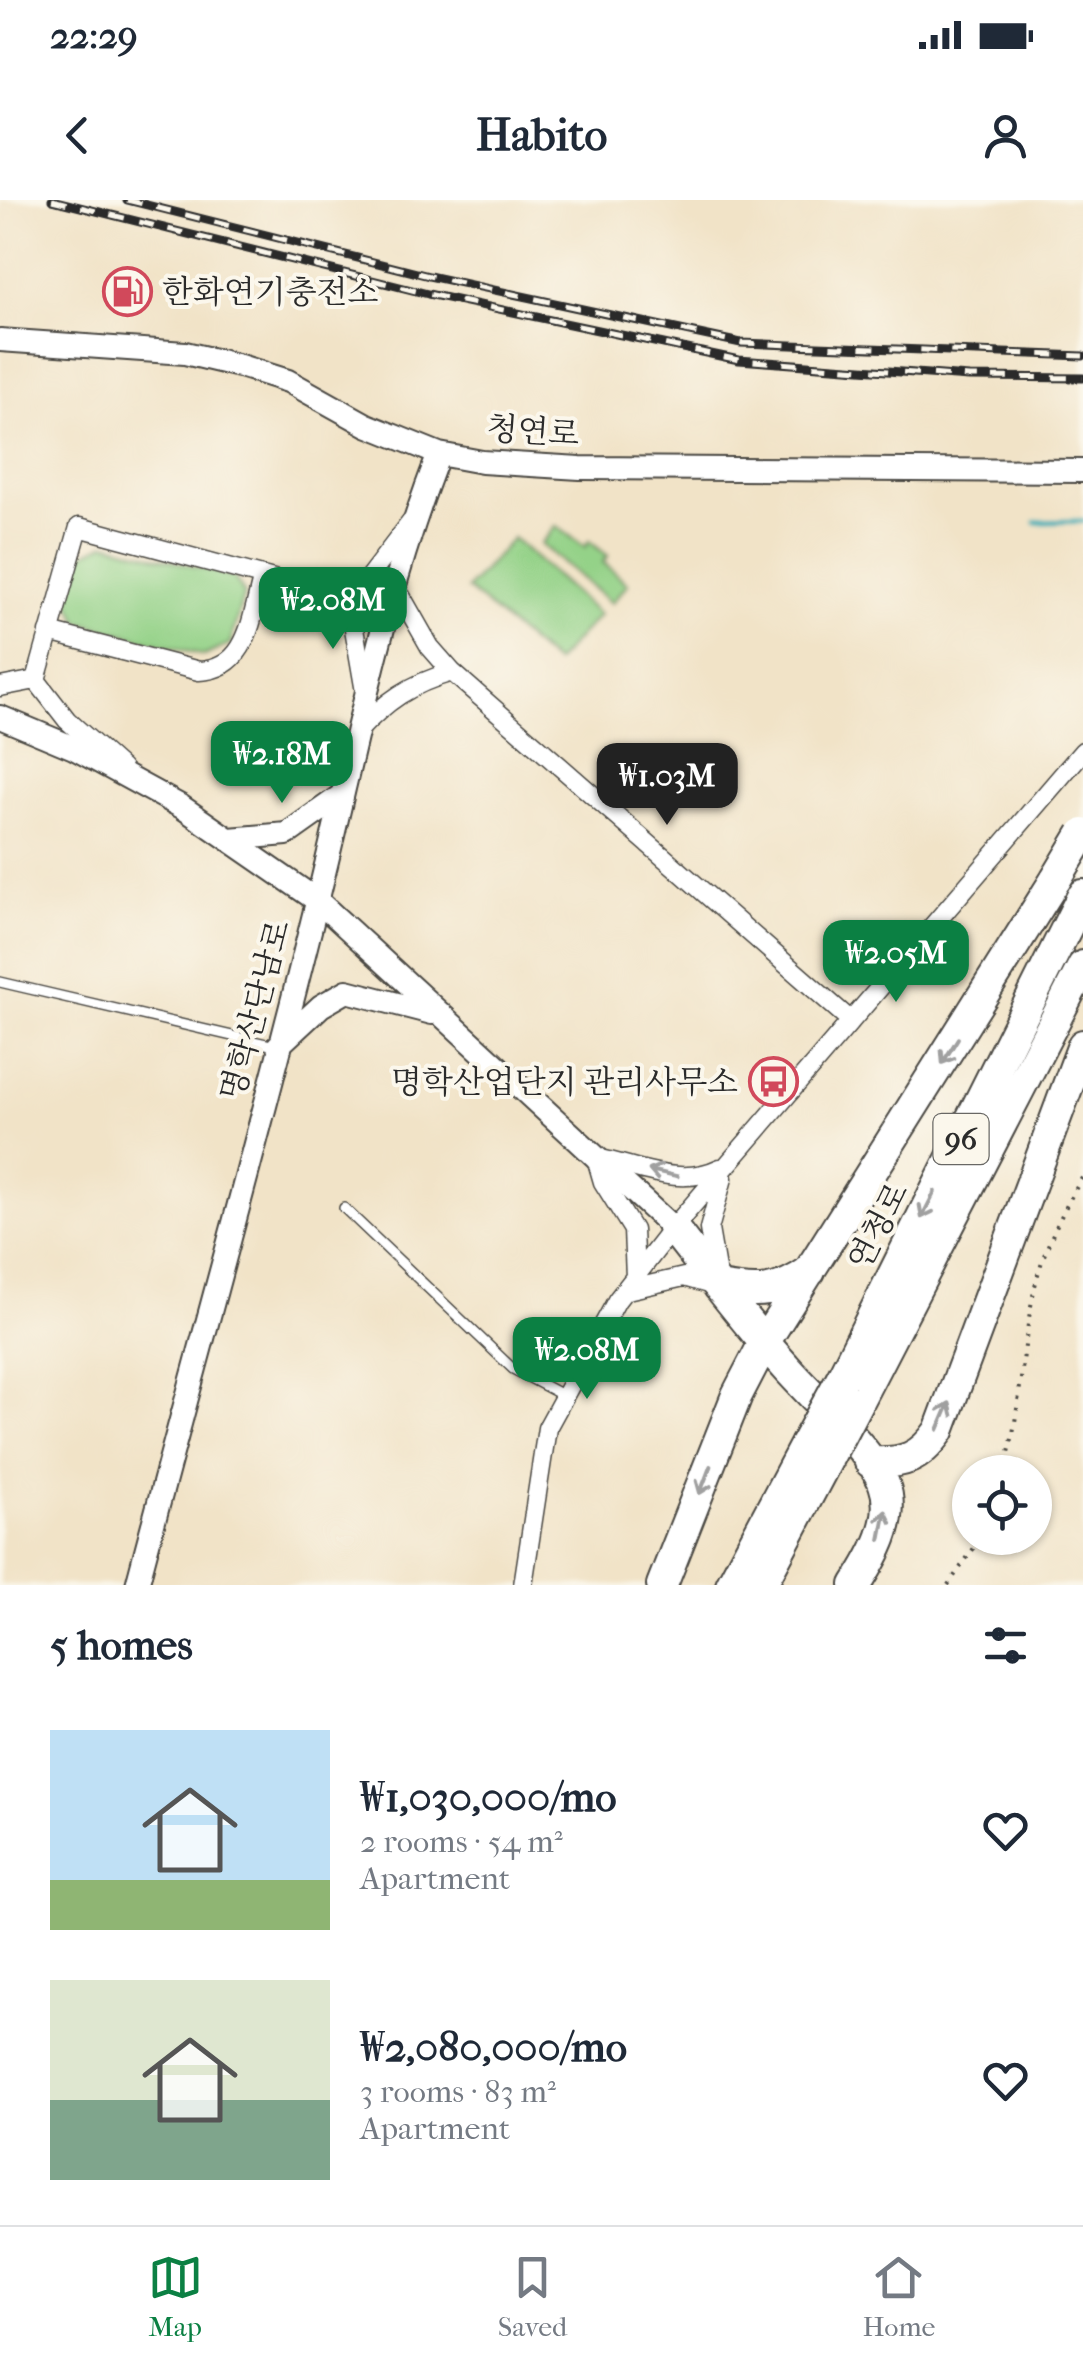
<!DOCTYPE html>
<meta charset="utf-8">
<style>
body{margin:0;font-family:"IM FELL French Canon","Noto Serif KR",serif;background:#f6f6f7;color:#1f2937;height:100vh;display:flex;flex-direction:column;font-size:38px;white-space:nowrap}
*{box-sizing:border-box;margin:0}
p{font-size:32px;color:#747a83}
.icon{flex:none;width:55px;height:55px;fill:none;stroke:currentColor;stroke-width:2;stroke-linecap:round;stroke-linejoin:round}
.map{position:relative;height:1385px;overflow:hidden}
.side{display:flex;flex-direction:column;background:#fff;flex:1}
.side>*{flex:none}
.tools{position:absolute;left:952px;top:1255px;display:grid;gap:20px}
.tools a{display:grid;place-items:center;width:100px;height:100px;border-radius:50%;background:#fff;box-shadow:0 2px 8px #0004;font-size:50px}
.price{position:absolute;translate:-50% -85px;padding:0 22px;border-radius:20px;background:#0b8043;color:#fff;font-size:32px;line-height:65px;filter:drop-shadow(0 2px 5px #0008)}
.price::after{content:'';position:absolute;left:50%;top:60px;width:30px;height:22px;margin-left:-15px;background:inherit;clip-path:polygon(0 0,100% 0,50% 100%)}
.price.active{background:#222;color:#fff}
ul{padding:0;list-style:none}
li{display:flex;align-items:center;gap:30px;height:250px;padding:0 50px}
li span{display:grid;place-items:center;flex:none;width:280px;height:200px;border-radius:0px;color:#555}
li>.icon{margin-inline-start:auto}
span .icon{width:120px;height:120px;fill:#fffc;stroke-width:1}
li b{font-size:42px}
h2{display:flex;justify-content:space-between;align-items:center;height:120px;padding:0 50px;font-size:42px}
.status{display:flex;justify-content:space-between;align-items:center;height:70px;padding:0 50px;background:#fff;direction:ltr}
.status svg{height:28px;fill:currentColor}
header{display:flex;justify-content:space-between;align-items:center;height:130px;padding:0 50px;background:#fff;font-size:45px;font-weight:700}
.dock{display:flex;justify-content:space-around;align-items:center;height:140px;border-top:2px solid #e0e1e3;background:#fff;font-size:28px;color:#747a83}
.dock a{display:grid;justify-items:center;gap:5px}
.dock .active{color:#0b8043}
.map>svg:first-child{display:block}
.green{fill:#94d288;stroke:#607e5a;stroke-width:2.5}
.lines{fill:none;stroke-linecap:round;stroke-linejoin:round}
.stream{stroke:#3fafb8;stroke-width:5}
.lane-casing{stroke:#494742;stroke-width:12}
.street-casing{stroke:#494742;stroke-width:21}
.secondary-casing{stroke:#494742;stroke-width:26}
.highway-casing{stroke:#494742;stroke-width:34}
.path{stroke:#494742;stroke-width:4;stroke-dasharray:2.5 8;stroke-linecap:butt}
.lane{stroke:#fff;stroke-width:9}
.street{stroke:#fff;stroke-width:18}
.secondary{stroke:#fff;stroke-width:22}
.highway{stroke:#fff;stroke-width:30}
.rail-casing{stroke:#2b2b2b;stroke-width:9}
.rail{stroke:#fbf7ec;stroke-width:5;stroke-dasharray:15;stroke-linecap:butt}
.highway-bridge-casing{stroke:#494742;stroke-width:34;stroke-linecap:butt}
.highway-bridge{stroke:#fff;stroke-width:30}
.oneway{stroke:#a0a0a0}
.labels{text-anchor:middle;stroke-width:8;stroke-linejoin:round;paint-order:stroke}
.shield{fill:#fbf7ec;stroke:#696865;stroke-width:2.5}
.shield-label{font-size:30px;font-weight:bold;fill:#2b2b2b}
.poi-label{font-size:32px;fill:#2b2b2b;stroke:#fbf7ec;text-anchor:start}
.street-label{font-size:32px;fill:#2b2b2b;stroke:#fbf7ec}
</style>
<div class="status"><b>22:29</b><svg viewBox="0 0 49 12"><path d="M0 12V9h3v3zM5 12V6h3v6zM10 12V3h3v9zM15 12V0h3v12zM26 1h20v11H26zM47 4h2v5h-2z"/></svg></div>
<header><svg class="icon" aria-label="back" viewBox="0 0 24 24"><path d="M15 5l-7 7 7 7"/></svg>Habito<svg class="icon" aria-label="person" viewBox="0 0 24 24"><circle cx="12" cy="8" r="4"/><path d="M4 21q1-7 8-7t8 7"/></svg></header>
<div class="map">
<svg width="1083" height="1385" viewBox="0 0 1083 1385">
<rect width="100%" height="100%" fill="#fbf7ec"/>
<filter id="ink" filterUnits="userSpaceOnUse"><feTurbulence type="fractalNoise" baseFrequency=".01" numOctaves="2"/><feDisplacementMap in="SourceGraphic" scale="20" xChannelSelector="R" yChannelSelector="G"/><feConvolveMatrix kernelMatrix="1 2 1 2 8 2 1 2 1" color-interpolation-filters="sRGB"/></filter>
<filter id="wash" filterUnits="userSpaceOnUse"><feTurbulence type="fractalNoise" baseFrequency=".0048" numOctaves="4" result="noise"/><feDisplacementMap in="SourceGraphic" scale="40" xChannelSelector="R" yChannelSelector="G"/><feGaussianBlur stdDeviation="2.25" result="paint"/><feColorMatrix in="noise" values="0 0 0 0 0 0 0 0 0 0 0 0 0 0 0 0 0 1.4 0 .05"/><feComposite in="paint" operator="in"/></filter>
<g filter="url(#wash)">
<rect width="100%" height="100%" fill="#f1e3c7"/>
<path class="green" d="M556,326l29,21 4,-6 19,15 -5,6 25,22 -17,19 -70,-59z
M513,338l86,77 -44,48 -88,-74z
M106,343l128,34 10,16 -14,51 -26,12 -125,-34 -10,-21 13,-46z"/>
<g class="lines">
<path class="stream" d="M1036,322l47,-1"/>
</g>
</g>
<g filter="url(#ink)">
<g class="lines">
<defs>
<path id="lane" d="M0,782l275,64
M344,1008l169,161 51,27"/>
<path id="street" d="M333,395l33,-14 45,-59
M333,395l19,22 13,75
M49,432l150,39c50,-2 52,-54 64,-95
M452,472l399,349
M36,480l43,-153 254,68
M36,480l31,40 55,49
M0,487l36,-7
M356,533c30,-32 54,-49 96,-61l-22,-25 -33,-58
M635,1077l-2,-47 -30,-48 -7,-24c42,8 83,30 124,10
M627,1090l57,-13 35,10 -10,-58 14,-51
M523,1385l24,-157 70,-128 56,-72 410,-477"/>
<path id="secondary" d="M0,140l185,13 55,13 48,15 79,44 72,29 43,8 98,6 503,3
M0,517l74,31 108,59 136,94 355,327
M229,639l58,-5 55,-39
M278,846l43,-40 26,-15 85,22
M137,1385c60,-229 125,-457 181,-687 37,-149 65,-302 121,-444"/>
<path id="highway" d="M673,1028c37,47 72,94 112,138 25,29 87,85 99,118 13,35 -10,73 -28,101
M719,1087c38,7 59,7 91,-16
M841,1179l242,-484
M858,1201l225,-435
M870,1262c34,2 50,-4 69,-31l144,-386
M662,1385l75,-190 27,-52 292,-464
M731,1385l74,-140
M761,1385l63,-119"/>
</defs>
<use href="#lane" class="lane-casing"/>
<use href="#street" class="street-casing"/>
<use href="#secondary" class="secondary-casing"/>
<use href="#highway" class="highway-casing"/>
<path class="path" d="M1004,1272c18,-62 17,-127 32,-190 9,-37 28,-73 47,-106
M948,1385l33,-47"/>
<use href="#lane" class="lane"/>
<use href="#street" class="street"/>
<use href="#secondary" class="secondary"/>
<use href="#highway" class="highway"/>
<defs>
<path id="rail" d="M52,0l376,94 311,66 230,17 114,1
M127,0l302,76 312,67 342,13"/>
</defs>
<use href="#rail" class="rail-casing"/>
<use href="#rail" class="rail"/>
<defs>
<path id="highway-bridge" d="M1056,679l27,-45
M805,1245l36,-66
M824,1266l34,-65"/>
</defs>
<use href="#highway-bridge" class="highway-bridge-casing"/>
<use href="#highway-bridge" class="highway-bridge"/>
</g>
<defs><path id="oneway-shaft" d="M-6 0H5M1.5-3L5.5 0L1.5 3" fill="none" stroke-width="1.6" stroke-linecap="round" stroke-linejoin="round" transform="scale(2.5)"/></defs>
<g class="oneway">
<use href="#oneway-shaft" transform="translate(950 851) rotate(122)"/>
<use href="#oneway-shaft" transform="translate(663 973) rotate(-167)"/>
<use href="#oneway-shaft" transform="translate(928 1005) rotate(117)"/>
<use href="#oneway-shaft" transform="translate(944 1216) rotate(-67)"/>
<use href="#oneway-shaft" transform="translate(705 1280) rotate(111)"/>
<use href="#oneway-shaft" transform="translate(883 1325) rotate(-79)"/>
</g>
</g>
<defs>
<symbol id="fuel-ring" viewBox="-11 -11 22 22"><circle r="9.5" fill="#fbf7ec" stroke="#d1495b" stroke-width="1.5"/><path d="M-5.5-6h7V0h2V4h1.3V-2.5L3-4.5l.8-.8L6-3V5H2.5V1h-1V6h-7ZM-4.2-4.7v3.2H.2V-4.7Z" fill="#d1495b"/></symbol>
<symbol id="bus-ring" viewBox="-11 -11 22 22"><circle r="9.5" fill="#fbf7ec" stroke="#d1495b" stroke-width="1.5"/><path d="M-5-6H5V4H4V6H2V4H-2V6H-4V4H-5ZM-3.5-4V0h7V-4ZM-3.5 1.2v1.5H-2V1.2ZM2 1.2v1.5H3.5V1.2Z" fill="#d1495b"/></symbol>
</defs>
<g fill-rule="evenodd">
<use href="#fuel-ring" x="100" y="64" width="55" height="55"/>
<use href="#bus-ring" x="746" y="854" width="55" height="55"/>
</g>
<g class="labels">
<rect class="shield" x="933.5" y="914" width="55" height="50" rx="8"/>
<g class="shield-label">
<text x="961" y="949">96</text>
</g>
<g class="poi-label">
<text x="162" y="103">한화연기충전소</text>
<text x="738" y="893" text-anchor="end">명학산업단지 관리사무소</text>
</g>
<g class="street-label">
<text transform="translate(533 231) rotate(4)" y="11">청연로</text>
<text transform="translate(255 810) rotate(-75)" y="11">명학산단남로</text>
<text transform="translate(878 1026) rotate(-63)" y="11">연청로</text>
</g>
</g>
</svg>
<div class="tools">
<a><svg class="icon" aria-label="locate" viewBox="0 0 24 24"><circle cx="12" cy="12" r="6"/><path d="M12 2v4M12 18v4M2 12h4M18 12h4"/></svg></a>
</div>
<b class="price" style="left:333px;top:452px">₩2.08M</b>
<b class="price" style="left:282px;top:606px">₩2.18M</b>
<b class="price active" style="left:667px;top:628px">₩1.03M</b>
<b class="price" style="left:896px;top:805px">₩2.05M</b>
<b class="price" style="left:587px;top:1202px">₩2.08M</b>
</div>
<section class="side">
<h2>5 homes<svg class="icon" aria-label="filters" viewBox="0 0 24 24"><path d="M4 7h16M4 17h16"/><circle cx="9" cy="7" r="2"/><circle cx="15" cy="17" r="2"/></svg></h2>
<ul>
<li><span style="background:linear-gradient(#bfe0f5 75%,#8fb573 0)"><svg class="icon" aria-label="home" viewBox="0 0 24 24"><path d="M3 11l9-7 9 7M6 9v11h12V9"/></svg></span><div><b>₩1,030,000/mo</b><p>2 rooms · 54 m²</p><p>Apartment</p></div><svg class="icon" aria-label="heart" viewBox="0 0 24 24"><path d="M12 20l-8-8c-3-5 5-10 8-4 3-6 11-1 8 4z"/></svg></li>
<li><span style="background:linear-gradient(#dfe7d0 60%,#7fa58c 0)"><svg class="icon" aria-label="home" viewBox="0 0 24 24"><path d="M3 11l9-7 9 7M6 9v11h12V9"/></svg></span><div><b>₩2,080,000/mo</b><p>3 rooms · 83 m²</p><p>Apartment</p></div><svg class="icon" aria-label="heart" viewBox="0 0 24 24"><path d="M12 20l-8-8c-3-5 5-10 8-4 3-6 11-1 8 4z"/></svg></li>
</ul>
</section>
<nav class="dock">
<a class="active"><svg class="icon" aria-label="map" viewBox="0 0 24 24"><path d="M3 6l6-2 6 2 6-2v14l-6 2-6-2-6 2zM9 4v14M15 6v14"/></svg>Map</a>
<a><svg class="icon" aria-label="saved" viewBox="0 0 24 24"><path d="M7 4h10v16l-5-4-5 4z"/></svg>Saved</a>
<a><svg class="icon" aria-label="home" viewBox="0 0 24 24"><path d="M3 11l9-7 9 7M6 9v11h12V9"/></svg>Home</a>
</nav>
